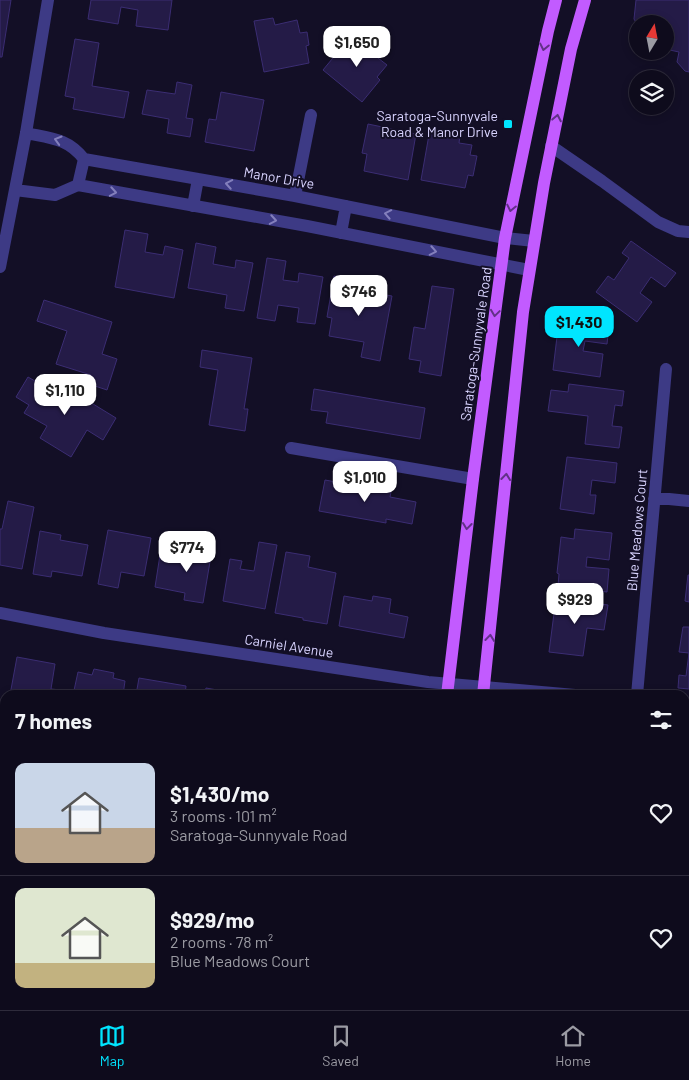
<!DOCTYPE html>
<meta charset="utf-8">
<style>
body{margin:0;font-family:Barlow,sans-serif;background:#171425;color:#f1f3f6;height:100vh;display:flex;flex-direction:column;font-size:19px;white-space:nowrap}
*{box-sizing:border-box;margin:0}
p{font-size:16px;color:#9b9ba3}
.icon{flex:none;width:28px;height:28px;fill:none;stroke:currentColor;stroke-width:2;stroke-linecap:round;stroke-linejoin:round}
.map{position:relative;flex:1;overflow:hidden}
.details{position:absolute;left:0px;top:690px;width:690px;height:320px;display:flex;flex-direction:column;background:#0e0b1c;border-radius:15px 15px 0 0;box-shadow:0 2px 8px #0003,0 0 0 1px #2e2b3b}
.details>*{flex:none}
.needle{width:32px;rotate:10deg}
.buttons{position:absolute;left:629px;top:15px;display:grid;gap:10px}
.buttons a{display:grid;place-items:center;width:45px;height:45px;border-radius:50%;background:#0e0b1c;box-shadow:0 2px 8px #0003,0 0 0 1px #2e2b3b;font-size:25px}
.price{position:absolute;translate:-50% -42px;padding:0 11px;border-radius:10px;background:#fff;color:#222;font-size:16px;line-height:32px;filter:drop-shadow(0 1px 2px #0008)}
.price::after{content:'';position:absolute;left:50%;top:30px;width:15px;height:11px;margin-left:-8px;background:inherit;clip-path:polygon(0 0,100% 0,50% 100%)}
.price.active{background:#00e5ff;color:#111}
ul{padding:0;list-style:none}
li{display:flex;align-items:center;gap:15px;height:125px;padding:0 15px}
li+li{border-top:1px solid #2e2b3b}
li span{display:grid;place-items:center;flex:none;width:140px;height:100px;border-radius:10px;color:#555}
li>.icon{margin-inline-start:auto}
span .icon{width:60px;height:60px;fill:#fffc;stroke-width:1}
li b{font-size:21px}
h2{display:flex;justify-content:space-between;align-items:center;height:60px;padding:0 15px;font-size:21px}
.dock{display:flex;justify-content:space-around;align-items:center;height:70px;border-top:1px solid #2e2b3b;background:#0e0b1c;font-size:14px;color:#9b9ba3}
.dock a{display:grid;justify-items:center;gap:2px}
.dock .active{color:#00e5ff}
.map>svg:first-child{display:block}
.building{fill:#241b47;stroke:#3b2d73}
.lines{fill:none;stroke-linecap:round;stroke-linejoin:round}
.minor{stroke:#3d3a85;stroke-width:12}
.major{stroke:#c25bff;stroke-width:12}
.oneway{stroke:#623188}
.oneway2{stroke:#837fbc}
.poi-dot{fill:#00e5ff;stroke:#130f26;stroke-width:2}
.labels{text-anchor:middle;stroke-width:4;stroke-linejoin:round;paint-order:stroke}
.poi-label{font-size:14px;fill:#d9d4ff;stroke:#130f26;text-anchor:end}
.street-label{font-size:14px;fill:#d9d4ff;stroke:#130f26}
</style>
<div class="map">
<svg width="689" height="1010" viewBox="0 0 689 1010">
<rect width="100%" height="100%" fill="#130f26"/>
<path class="building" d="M0,0h11l-9,57h-2z
M91,0h81l-4,30 -32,-4 2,-16 -17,-3 -3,17 -30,-5z
M636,0h53v72l-4,-1 -8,-9 2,-10 -14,-3v-25h-27v2l-4,-7z
M273,18l2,7 22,-5 3,13 7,-1 2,13 -3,1 3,17 -45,9 -10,-51z
M361,33l14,11 -6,7 18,14 -10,12 3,3 -18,22 -39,-32 14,-17 4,4z
M75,39l24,4 -7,43 37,6 -5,26 -51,-9 2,-11 -10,-2z
M177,82l15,3 -6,33 7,1 -3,18 -23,-4 2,-14 -27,-5 5,-24 28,4z
M221,92l43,8 -10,51 -49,-9 4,-23 7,1z
M368,124l48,10 -8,46 -44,-9 3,-17 -5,-1z
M430,129l30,6 -1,8 13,2 -2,10 7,1 -4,20 -5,-1 -3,13 -44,-8z
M125,230l23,4 -3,18 18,3 2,-9 18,4 -9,48 -59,-11z
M631,241l45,32 -11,14 -14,-10 -11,16 12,9 -15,20 -41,-30 12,-16 6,4 15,-22 -7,-5z
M196,243l20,4 -3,17 22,4 1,-8 17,3 -9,48 -19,-3 2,-13 -39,-7z
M267,258l19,3 -3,19 15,2 1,-9 24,4 -8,47 -18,-2 2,-14 -21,-3 -3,16 -18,-3z
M334,276l21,4 -4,18 15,3 2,-9 24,4 -12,65 -19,-4 3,-15 -35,-6 3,-18 -5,-1z
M432,286l22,3 -13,87 -22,-4 2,-11 -12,-2 5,-32 11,2z
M44,300l68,22 -10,32 15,5 -10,31 -18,-6 2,-9 -35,-11 11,-33 -30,-10z
M559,320l50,6 -2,18 -22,-3 -2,10 20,3 -3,23 -47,-7z
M202,350l50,8 -8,51h4l-3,22 -36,-6 9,-55 -18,-3z
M28,377l19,11 -6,10 10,6 11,-19 54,33 -13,22 -16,-10 -16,27 -31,-19 7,-12 -23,-13 5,-8 -13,-8z
M569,384l55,7 -2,15 -7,-1 -3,21 10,1 -3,21 -34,-4 3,-28 -40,-5 3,-21 17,2z
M314,389l111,19 -5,31 -94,-16 2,-11 -17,-2z
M567,457l50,6 -2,20 -23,-3 -2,15h6l-2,19 -34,-5z
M325,480l66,12 -1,5 26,5 -4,22 -26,-5v4l-67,-12z
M8,501l26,6 -12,62 -22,-4v-36h2z
M575,529l37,4 -3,27 -22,-3 -1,10 23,2 -2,23 -49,-6 1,-12 -2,-1 4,-36 13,2z
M108,530l43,8 -7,38 -23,-4 -3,16 -20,-4z
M40,531l21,4 -1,5 28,5 -6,31 -30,-5 -1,6 -18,-3z
M193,540l20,4 -10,59 -19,-3 1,-7 -30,-6 5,-32 30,5z
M259,542l18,3 -12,64 -42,-8 7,-42 12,2 -2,8 14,2z
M286,552l24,4 -2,11 28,6 -9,51 -24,-4v-2l-28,-5z
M688,575h1v27l-4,-1z
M344,596l28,5 1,-5 18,3 -2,14 19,4 -4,21 -65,-12z
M556,598l52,7 -4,25 -17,-2 -4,28 -34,-4z
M683,627h6v62l-11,-1 1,-13 7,1 3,-23 -10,-1z
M17,657l38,7 -4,25 10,1 -1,5h-50z
M94,669l20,4 -1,5 12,3 -2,14h-50l5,-23 14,3z
M139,678l47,8 -1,9h-49z
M206,688l34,6 -1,1h-35z
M685,702l4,1v21l-4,-1z
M685,738l4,1v26h-4z
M3,765l2,5v50l-5,8v-62z
M685,784l4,1v63l-4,-1z
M685,860l4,1v49h-4z
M685,959h4v30h-2l2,21h-21l-1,-5h18z
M82,1005h25l-1,5h-25z
M162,1005h29l-1,2 6,1v2h-35z
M293,1005h55l-10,5h-56z
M555,1005h27v5h-26z
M604,1005h21l-20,2z
M629,1005h21l1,5h-21z"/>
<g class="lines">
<path class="minor" d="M26,133c24,5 42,5 58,26l211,37 210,42 29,3
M551,146l51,35 56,41 20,9 11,1
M78,185l6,-26
M15,190l40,5 23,-10 229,41 222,44
M295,196l16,-81
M193,206l5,-27
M341,233l5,-27
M0,267l26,-134 22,-133
M291,448l182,31
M654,499h15l20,2
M0,613l104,20 324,49 147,13
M637,695l29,-326
M9,1005l6,1v-1
M244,1005l1,5"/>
<path class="major" d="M447,695l26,-216 32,-241 43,-207 8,-31
M483,695l40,-383 21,-129 27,-134 14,-49
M395,1010l1,-5
M430,1010l1,-5"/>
</g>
<defs><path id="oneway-chevron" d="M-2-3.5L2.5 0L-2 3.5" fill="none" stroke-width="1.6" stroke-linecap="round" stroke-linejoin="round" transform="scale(1.25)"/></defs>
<g class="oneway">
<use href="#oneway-chevron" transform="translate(544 47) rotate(102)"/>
<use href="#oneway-chevron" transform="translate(557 118) rotate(-79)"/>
<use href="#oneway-chevron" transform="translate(511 208) rotate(102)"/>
<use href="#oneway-chevron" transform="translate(495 313) rotate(98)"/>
<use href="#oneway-chevron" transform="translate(506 477) rotate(-84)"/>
<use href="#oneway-chevron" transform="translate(467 526) rotate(97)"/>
<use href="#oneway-chevron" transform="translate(490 638) rotate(-84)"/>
</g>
<g class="oneway2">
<use href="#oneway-chevron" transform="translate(58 140) rotate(-164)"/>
<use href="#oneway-chevron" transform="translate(229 184) rotate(-170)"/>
<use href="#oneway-chevron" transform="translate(113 192) rotate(10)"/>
<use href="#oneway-chevron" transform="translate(388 214) rotate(-169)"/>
<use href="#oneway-chevron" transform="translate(273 220) rotate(10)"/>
<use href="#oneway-chevron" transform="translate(433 251) rotate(11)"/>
</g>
<rect class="poi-dot" x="503" y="119" width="10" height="10" rx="2.5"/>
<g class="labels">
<g class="poi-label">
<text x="498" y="121">Saratoga-Sunnyvale<tspan x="498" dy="16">Road &amp; Manor Drive</tspan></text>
</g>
<g class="street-label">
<text transform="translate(279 178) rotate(10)" y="5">Manor Drive</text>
<text transform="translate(476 344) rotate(-82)" y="5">Saratoga-Sunnyvale Road</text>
<text transform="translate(637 530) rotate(-85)" y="5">Blue Meadows Court</text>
<text transform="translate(289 646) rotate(9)" y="5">Carniel Avenue</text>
</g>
</g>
</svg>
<div class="buttons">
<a><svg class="needle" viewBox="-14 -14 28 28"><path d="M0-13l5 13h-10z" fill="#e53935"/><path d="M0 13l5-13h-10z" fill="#9b9ba3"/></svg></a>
<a><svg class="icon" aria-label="layers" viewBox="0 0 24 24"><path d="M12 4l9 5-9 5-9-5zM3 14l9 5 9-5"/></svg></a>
</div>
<b class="price" style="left:357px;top:68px">$1,650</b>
<b class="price" style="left:359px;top:317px">$746</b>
<b class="price active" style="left:579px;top:348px">$1,430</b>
<b class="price" style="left:65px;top:416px">$1,110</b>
<b class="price" style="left:365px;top:503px">$1,010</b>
<b class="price" style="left:187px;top:573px">$774</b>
<b class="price" style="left:575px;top:625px">$929</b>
<section class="details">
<h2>7 homes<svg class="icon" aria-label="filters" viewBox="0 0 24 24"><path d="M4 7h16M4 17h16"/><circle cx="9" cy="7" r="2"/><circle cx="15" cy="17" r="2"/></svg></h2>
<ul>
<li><span style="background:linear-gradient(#c9d6e8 65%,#b9a48a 0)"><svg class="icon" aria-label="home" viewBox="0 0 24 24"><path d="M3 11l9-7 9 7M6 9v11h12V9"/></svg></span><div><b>$1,430/mo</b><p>3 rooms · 101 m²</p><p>Saratoga-Sunnyvale Road</p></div><svg class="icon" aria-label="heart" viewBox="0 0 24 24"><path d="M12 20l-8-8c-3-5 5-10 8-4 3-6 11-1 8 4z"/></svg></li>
<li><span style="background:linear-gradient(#dfe7d0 75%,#c2b280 0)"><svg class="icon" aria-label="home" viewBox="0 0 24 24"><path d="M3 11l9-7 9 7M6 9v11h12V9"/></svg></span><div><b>$929/mo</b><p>2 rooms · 78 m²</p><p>Blue Meadows Court</p></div><svg class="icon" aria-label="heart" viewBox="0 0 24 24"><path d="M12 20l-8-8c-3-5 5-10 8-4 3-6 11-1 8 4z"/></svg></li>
</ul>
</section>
</div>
<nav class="dock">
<a class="active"><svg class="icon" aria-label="map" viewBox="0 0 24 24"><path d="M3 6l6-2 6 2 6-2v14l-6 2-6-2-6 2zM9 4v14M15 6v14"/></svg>Map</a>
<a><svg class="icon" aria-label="saved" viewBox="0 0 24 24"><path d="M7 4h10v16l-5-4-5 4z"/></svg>Saved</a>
<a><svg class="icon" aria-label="home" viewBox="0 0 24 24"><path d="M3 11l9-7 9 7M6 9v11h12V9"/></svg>Home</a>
</nav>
